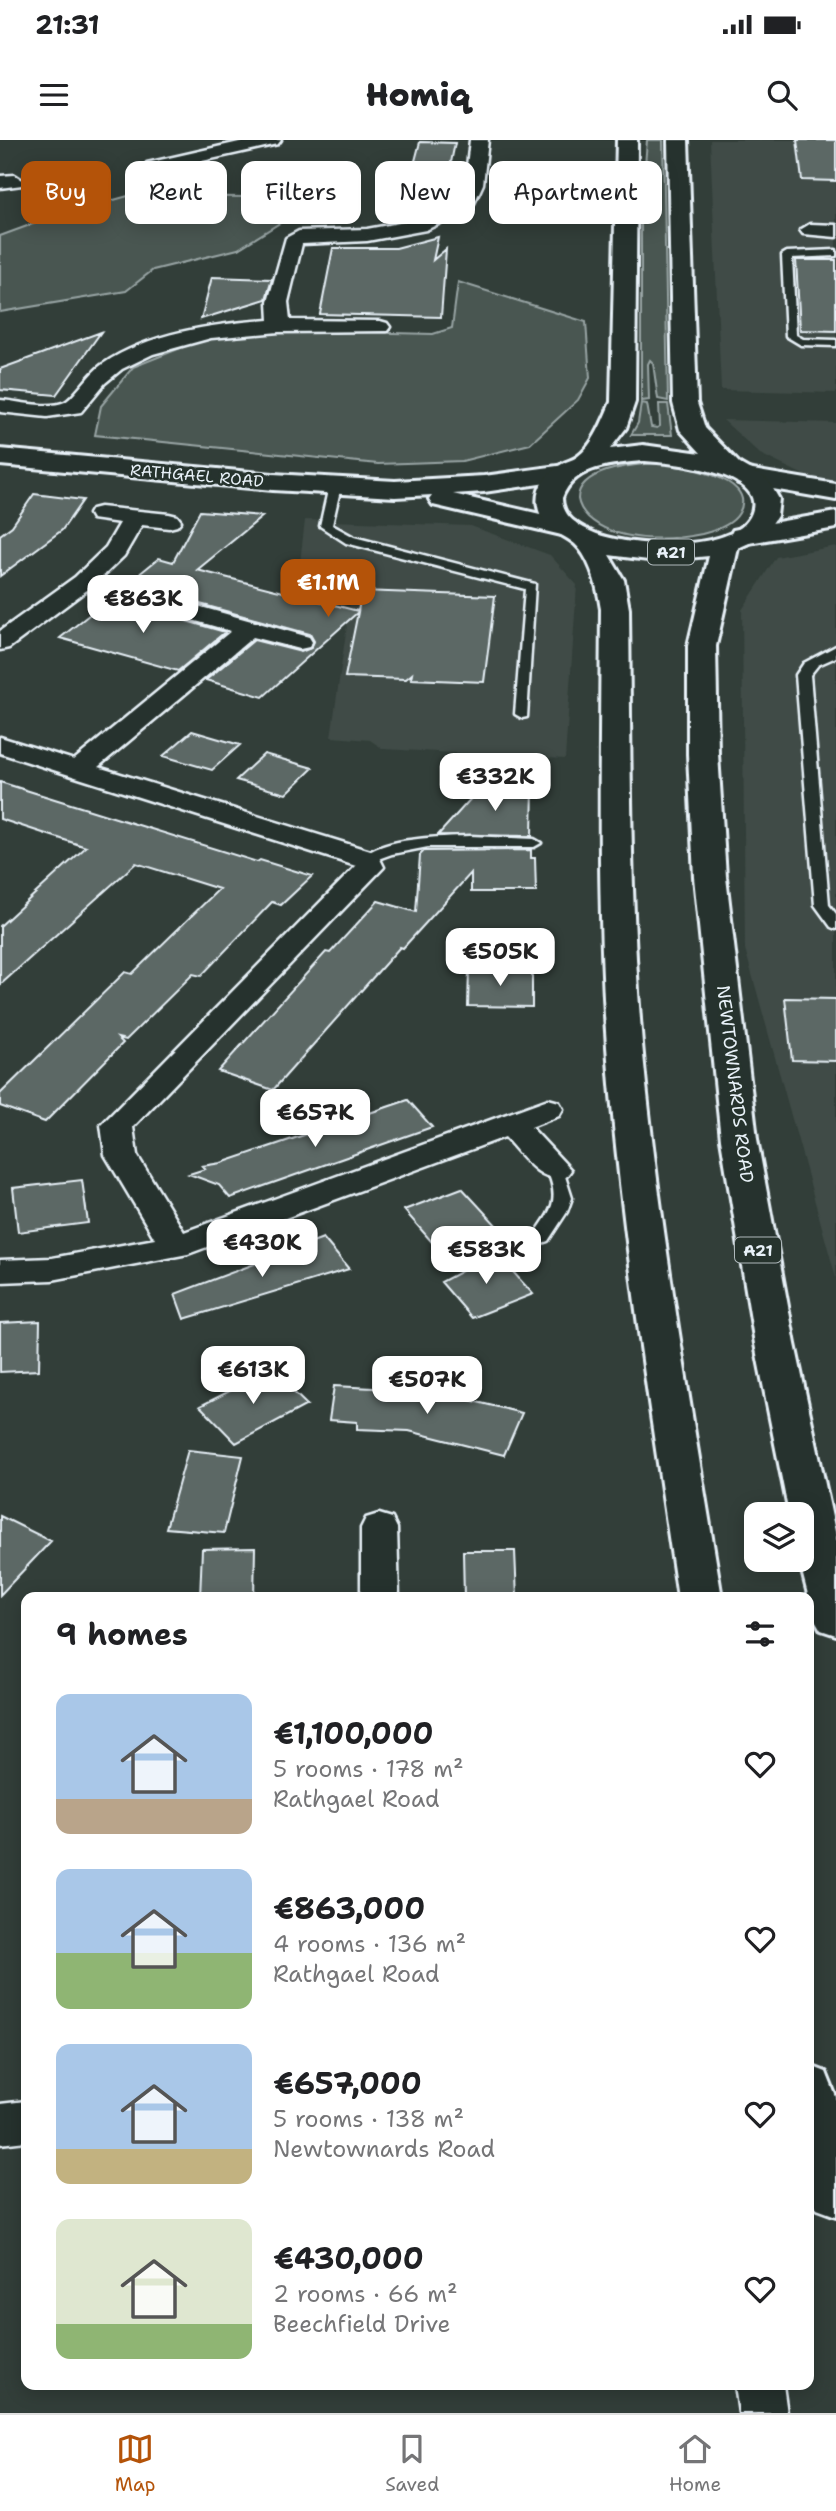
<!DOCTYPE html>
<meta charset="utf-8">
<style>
body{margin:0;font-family:"Shantell Sans",sans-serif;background:#f6f6f6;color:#202124;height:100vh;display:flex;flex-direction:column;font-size:26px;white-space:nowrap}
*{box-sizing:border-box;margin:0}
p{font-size:23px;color:#757577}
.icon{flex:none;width:38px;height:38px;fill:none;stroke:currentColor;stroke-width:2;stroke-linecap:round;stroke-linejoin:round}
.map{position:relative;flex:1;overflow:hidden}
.drawer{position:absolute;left:21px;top:1452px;width:793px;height:798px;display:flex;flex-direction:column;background:#fff;border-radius:14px;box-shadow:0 4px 18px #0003}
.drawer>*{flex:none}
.top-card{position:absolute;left:21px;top:21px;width:794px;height:63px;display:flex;gap:14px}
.controls{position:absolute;left:744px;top:1362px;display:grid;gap:14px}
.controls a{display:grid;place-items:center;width:70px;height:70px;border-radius:14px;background:#fff;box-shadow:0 4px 18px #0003;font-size:35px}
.price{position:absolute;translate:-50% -60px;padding:0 16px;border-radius:14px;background:#fff;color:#222;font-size:23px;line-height:46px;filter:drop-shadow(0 2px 4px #0008)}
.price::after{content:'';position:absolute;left:50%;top:42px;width:21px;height:16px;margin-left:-10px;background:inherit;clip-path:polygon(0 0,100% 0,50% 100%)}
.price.selected{background:#b45309;color:#fff}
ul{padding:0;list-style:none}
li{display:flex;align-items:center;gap:21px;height:175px;padding:0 35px}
li span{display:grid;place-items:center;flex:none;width:196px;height:140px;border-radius:14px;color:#555}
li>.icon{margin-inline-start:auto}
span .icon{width:84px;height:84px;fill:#fffc;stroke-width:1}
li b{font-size:30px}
h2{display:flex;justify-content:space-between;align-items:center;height:84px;padding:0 35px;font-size:30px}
.tag{padding:0 24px;border-radius:14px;background:#fff;box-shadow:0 4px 18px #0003;font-size:24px;line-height:63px}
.tag.selected{background:#b45309;color:#fff}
.status{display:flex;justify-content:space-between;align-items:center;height:49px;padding:0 35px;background:#fff;direction:ltr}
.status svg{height:19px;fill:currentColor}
header{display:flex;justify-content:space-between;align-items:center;height:91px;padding:0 35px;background:#fff;font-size:32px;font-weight:800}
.tab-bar{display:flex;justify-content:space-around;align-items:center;height:98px;border-top:2px solid #e0e0e0;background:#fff;font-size:19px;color:#757577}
.tab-bar a{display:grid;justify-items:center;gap:4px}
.tab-bar .selected{color:#b45309}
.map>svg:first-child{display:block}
.built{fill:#3f4b46}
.green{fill:#495651;stroke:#98a4a4;stroke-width:2}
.building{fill:#5c6865;stroke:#e8f1f8;stroke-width:2}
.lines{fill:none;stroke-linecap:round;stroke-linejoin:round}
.service-casing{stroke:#e8f1f8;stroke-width:5}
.minor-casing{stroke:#e8f1f8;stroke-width:5}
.tertiary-casing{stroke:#e8f1f8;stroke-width:6}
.trunk-casing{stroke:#e8f1f8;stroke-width:6}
.service{fill:#26332d;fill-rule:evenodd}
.minor{fill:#26332d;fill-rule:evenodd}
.tertiary{fill:#26332d;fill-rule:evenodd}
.trunk{fill:#26332d;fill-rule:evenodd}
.labels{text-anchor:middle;stroke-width:5;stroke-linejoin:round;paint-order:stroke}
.far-street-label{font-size:16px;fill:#e8f1f8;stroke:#26332d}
.shield{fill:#26332d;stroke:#aeb8bb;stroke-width:2}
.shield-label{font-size:16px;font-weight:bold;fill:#e8f1f8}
.street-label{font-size:18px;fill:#e8f1f8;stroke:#26332d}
</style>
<div class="status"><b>21:31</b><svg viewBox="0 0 49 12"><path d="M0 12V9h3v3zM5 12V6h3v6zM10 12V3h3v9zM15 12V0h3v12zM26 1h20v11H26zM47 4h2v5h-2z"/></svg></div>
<header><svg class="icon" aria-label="menu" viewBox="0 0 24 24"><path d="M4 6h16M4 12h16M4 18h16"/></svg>Homiq<svg class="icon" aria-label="search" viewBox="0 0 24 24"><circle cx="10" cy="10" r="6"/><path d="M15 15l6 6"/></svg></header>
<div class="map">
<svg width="836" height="2273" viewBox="0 0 836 2273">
<rect width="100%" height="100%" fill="#323e39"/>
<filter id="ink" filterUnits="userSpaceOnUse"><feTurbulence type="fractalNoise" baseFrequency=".0143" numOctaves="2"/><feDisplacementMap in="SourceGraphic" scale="14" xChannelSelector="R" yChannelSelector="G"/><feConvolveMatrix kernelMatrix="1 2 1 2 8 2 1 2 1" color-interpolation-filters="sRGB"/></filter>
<g filter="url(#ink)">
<path class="built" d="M710,0h126v253l-115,-3z
M723,280l113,3v60l-22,-3 -54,-26z
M305,380l166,6 79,29 27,30 -12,174 -182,-10 -13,-9 -39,-3 24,-168 -55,-7z
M836,406v732l-91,-329 -3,-339 34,-53z"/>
<path class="green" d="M647,0h16l5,261 -10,-2 -5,-36 -3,-3 -2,4 1,36 -8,1v-183z
M128,56l120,1 35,24 -45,28 -85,21 -27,21 -126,21v-76l49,-18z
M458,142l128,40 4,56 -12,22 -48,44 -68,17 -84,3 -283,-29 6,-29 32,-39 65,-26 72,-11 163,4 19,-6z
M641,263l6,1 4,23 6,1 3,-2 -1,-22h9l4,31h-41l7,-12z
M654,323c20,2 106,13 85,50 -7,12 -25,18 -37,21 -34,7 -86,9 -114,-17 -5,-5 -9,-11 -10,-18 0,-30 55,-34 76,-36z"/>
<path class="building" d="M797,0h39v41l-34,-1z
M420,2l35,1 -8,39 -37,-2z
M438,97l-5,23 13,-11 -5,68 -121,-3 13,-66h63z
M796,120h40v71l-36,-1z
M212,137l60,2 -6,20 -65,20z
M101,192l-45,63 -56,-5v-21z
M34,354l49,6 -21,30 -62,46v-41l12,-9z
M200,371l63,5 -66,54 161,41 4,-20 133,5 -11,86 -73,-3 1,-5 -6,5 -61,-2 13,-65 -95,85 -57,-17 48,-40 47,12 10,-4 3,-7 -4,-7 -183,-50 32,-26 14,4z
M109,459l116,33 -47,39 -118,-33z
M192,591l48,14 -28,25 -49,-14z
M264,614l49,14 -27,26 -50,-14z
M0,642l257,80 3,-2 52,16 -31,29 -9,-3 -71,74 -8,-2 -67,66 -8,-2 5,5 -78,79 -45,-16v-12l125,-122 7,2 87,-85 -83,-26 -136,122v-59l86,-79 -86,-28z
M483,645h50l-1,51 -94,-1z
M531,710v8h4l1,34h-65v-19l-68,75 -3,-1 -127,143 -55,-19 108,-119 4,1 48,-52 38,11 4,-57 4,-4z
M469,829l63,1v37l-64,-1z
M785,858l51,1v62l-44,-1z
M408,960l24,27 -202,71 -11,-13 -30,-11 16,-5 -3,-3 19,-3z
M82,1040l6,43 -70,9 -5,-44z
M462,1048l36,39 -60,22 -34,-39z
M323,1098l26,31 -165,50 -9,-25z
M496,1113l37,41 -61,24 -31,-36z
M40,1181l-1,49 -39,2v-49z
M271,1230l36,35 -71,38 -36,-37z
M334,1246l98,5 90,22 -18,42 -95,-24 -52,-2v-7l-28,-2z
M188,1310l55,6 -19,77 -58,-5z
M0,1376l51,25 -51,54z
M255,1408l-1,50h-54l2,-49z
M463,1411h52l2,47h-53z"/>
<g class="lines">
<defs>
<path id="service" d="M836,110v6l-44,2 4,77 7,4 33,1v6l-35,-1 -15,-9 -4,-81 5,-3z
M335,342l6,4 -9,39 22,12 181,47 -8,133 -5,1 -7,-4 10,-125 -179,-46 -26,-17 9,-40z
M836,506v11l-18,8 -8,10 19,230 7,9v15l-5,-2 -16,-22 -19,-230 8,-12z
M470,696l64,3 7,4 -7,4h-106l-36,7 -25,9 -7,-4c22,-22 80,-22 110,-23z
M555,1025l8,5 9,28 -5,14 -19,29 -6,2 -9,-6c18,-27 28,-35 14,-67z"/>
<path id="minor" d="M248,0h33l-3,4 -125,28 -9,-5 3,-4z
M470,0h18l-5,44 -11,24 -46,22 -59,11 -65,3 -14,58 2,18 90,1 7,2 3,4 -3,4 -108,1 -68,6 -58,16 -31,15 -17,14 -24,29 -34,5 -47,-5v-12c18,1 47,10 65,2 9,-4 25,-30 38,-38 48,-32 111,-40 166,-44l-1,-18 18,-64 13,-7 68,-2 54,-10 36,-18 8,-17z
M15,35l9,6 -2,4 -22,3v-12z
M810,84l26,1v12l-33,-3 -3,-4z
M100,367l69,7 8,2 4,5 -4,5 -8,2 -27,-3 -18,31 -24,23 209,58 3,5 -3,5 -9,2 -47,-12 -155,130 279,86 7,14 -251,260 4,28 47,77 364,-133 11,3 4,7 -4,7 -28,11 40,43 -5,7c-27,7 -44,-22 -61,-40l-317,117 -136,26 -52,2v-22l52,-2 103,-19 -50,-84 -4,-30 255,-259 -356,-113v-16l74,23 157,-129 -144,-41 -78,58 -9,2v-19l75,-54 31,-30 14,-24 -28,-4 -3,-5 3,-5z
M379,1374l13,4 5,10 2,70h-38v-70l5,-10z
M26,1961v40l-26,3v-40z
M735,2245h48l4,28h-48z"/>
<path id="tertiary" d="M0,309l273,25 122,7 89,-5 81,-11 9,2 4,6 -4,6 -90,13 -31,2 122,28 4,6 -4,6 -9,2 -133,-31 -4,-6 3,-4 -37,2 -122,-7 -273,-25z
M747,329l89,15v16l-98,-17 -4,-6 4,-6z
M836,372v16l-93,16 -10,-2 -3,-6 3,-6 10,-2z"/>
<path id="trunk" d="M617,0h20l-2,262 -9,26 -16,21 33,-4 58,8 -21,-23 -7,-27 -5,-263h20l9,263 8,25 35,36 28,16 11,19 -2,17 -8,12 -11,11 -20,9 -22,98 2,108 8,123 31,262 38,205 41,192v99l-15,-5 -7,-12 -15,-59h3v-45h-13l-34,-170 -34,-205 -27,-262 -6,-123v-108l21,-90 -53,5 -47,-6 15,25 5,29c2,158 0,318 17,476 18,171 48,342 76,513h-44c-25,-171 -53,-342 -68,-514 -14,-158 -10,-317 -9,-475 -3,-20 -10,-50 -26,-65 -9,-8 -21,-11 -30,-22 -16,-22 -5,-45 17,-58 5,-3 11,-4 15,-7 17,-12 26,-37 34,-55zM643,321c25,1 131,11 107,56 -20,37 -127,30 -158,15 -15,-7 -30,-16 -30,-34 12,-33 51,-34 81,-37z
M808,1925l18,7 10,25v119l-19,-7 -9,-21z"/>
</defs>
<use href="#service" class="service-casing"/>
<use href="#minor" class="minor-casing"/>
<use href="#tertiary" class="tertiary-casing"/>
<use href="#trunk" class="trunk-casing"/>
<use href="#service" class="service"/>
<use href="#minor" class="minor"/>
<use href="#tertiary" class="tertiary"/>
<use href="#trunk" class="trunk"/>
</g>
</g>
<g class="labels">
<g class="far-street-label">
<text transform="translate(197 335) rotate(5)" y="6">RATHGAEL ROAD</text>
</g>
<g class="shield">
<rect x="648" y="399.5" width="46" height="25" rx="5"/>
<rect x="735" y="1097.5" width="46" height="25" rx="5"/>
</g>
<g class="shield-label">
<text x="671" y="418">A21</text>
<text x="758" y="1116">A21</text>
</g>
<g class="street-label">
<text transform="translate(735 944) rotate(83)" y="6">NEWTOWNARDS ROAD</text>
</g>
</g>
</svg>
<div class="controls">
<a><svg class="icon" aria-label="layers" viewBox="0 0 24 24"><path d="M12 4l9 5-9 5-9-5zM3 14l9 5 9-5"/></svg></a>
</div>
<b class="price selected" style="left:328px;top:479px">€1.1M</b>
<b class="price" style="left:143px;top:495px">€863K</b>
<b class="price" style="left:495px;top:673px">€332K</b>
<b class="price" style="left:500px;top:848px">€505K</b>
<b class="price" style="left:315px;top:1009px">€657K</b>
<b class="price" style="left:262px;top:1139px">€430K</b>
<b class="price" style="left:486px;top:1146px">€583K</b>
<b class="price" style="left:253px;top:1266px">€613K</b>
<b class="price" style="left:427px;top:1276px">€507K</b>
<div class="top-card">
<a class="tag selected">Buy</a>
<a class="tag">Rent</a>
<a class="tag">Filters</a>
<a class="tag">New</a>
<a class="tag">Apartment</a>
</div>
<section class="drawer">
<h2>9 homes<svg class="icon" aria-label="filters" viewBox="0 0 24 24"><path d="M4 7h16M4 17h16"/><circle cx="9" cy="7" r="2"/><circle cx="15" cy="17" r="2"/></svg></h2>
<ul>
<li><span style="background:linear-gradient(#a9c7e8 75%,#b9a48a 0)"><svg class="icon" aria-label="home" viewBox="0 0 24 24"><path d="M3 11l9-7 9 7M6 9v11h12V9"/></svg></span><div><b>€1,100,000</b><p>5 rooms · 178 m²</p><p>Rathgael Road</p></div><svg class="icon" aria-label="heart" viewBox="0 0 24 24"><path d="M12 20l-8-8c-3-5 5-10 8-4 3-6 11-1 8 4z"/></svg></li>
<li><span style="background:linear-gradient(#a9c7e8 60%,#8fb573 0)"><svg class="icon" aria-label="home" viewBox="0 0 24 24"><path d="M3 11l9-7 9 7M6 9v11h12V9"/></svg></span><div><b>€863,000</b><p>4 rooms · 136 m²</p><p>Rathgael Road</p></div><svg class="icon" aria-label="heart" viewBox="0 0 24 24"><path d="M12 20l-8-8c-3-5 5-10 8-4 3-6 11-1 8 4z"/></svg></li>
<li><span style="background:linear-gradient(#a9c7e8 75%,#c2b280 0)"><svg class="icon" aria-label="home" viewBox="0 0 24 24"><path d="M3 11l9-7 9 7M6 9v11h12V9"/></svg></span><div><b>€657,000</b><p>5 rooms · 138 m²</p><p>Newtownards Road</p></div><svg class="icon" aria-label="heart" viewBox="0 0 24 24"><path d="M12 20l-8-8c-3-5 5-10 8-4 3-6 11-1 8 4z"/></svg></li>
<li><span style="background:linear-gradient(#dfe7d0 75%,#8fb573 0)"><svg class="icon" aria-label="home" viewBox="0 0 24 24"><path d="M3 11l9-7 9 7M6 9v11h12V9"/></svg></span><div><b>€430,000</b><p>2 rooms · 66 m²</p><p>Beechfield Drive</p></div><svg class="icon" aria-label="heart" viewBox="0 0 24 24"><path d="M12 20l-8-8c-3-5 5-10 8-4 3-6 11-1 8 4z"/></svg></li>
</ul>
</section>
</div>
<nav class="tab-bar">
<a class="selected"><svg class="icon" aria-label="map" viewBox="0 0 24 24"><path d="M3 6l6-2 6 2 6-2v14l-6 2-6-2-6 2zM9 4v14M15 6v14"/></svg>Map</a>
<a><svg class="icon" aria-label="saved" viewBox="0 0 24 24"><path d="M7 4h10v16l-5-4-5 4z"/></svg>Saved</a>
<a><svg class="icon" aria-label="home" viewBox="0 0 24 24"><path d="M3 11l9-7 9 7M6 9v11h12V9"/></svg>Home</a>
</nav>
